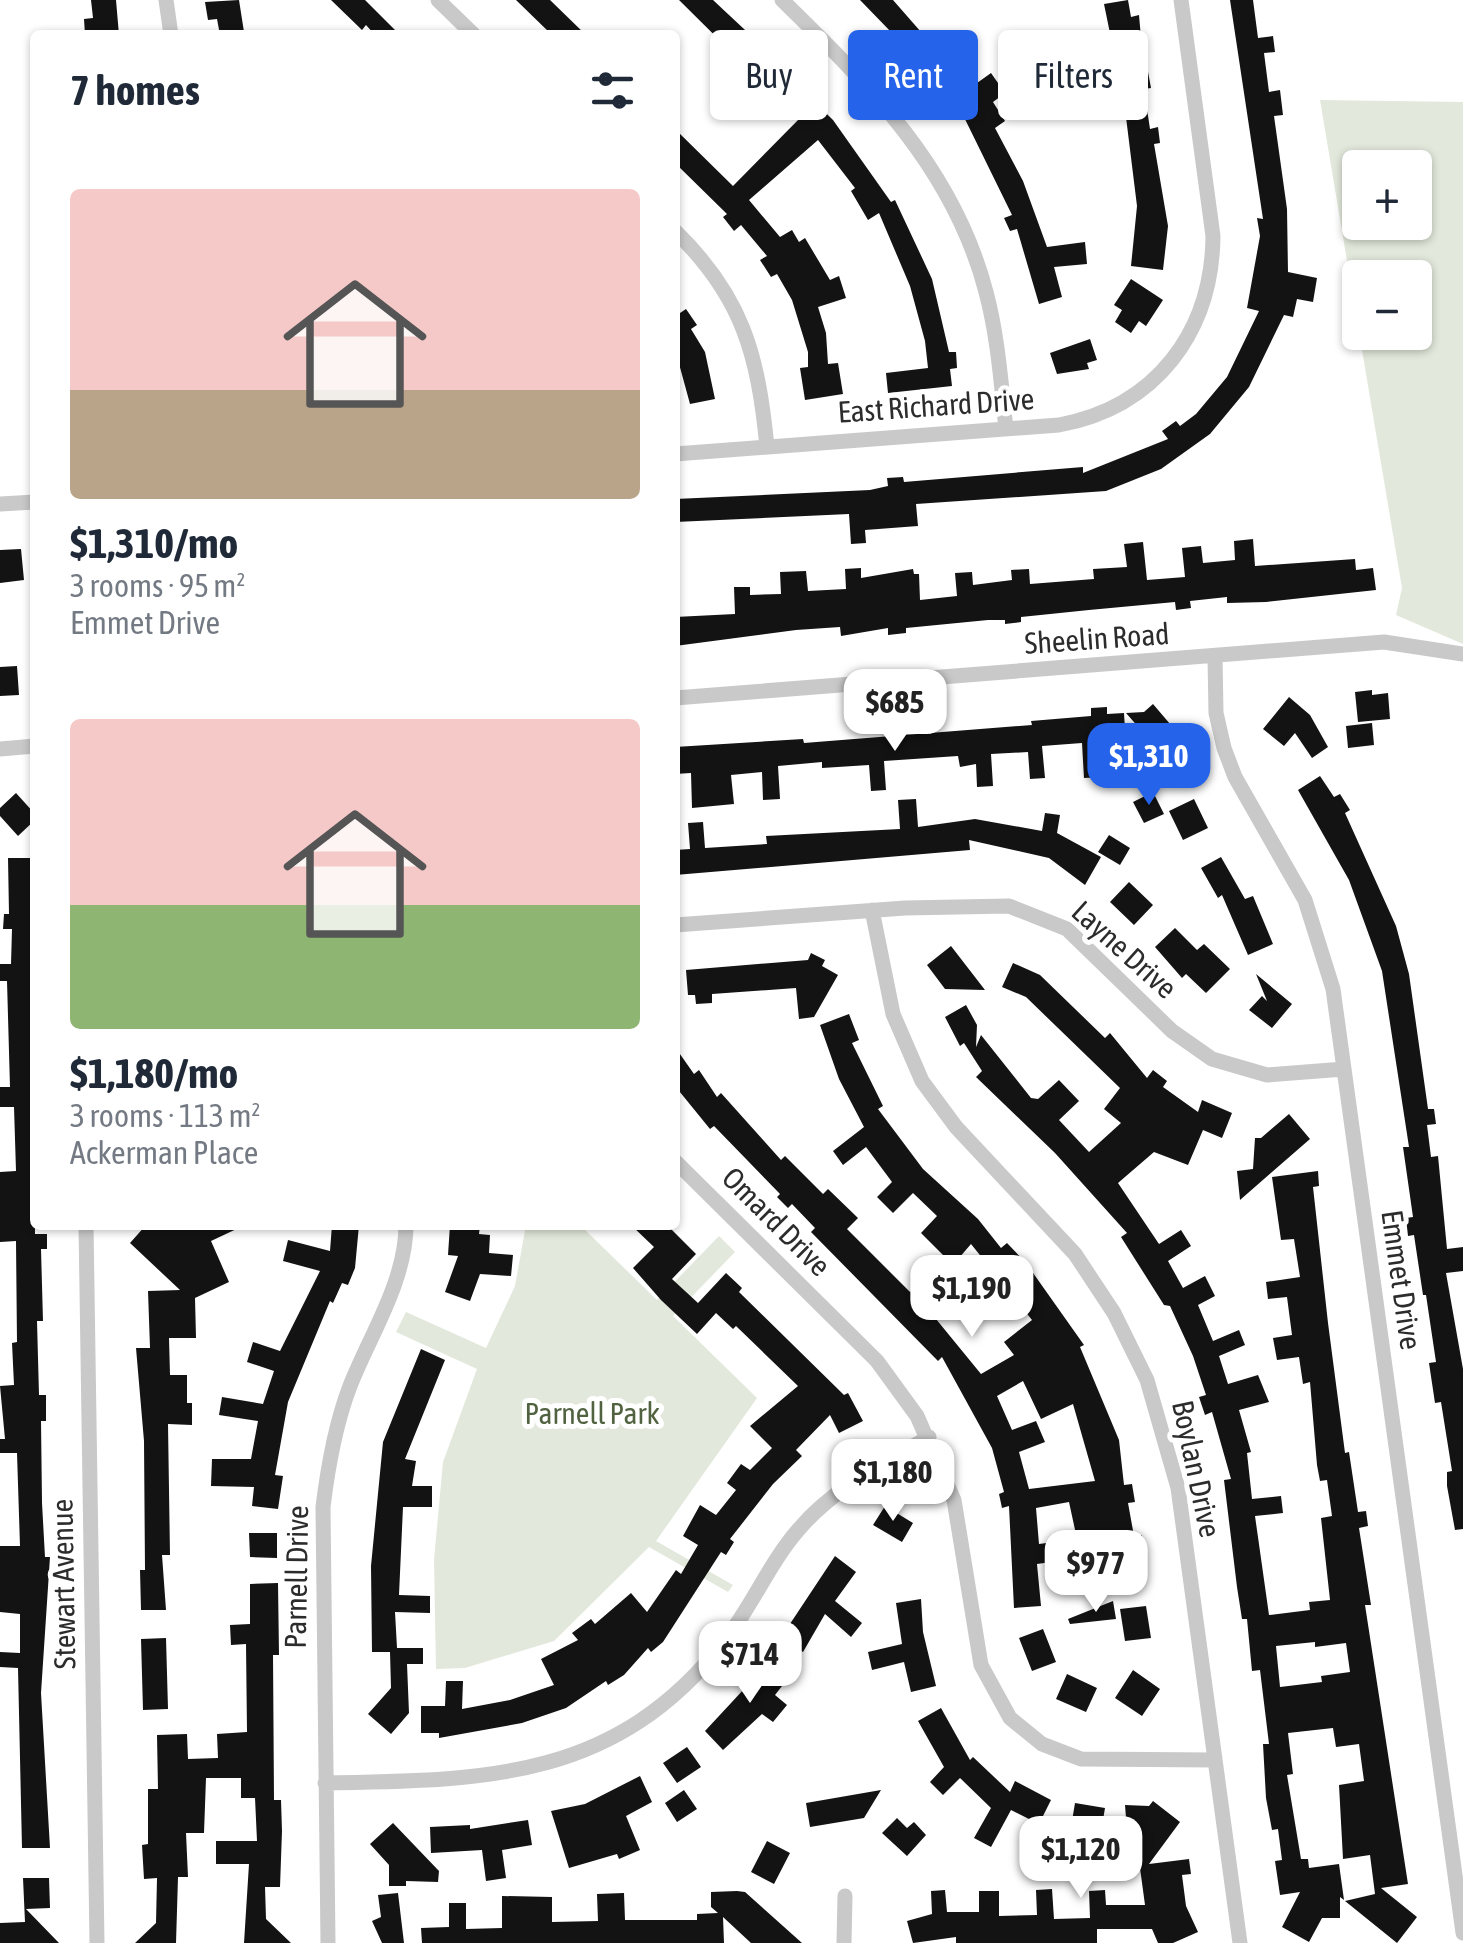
<!DOCTYPE html>
<meta charset="utf-8">
<style>
body{margin:0;font-family:"Asap Condensed",sans-serif;background:#f6f6f7;color:#1f2937;height:100vh;display:flex;flex-direction:column;font-size:38px;white-space:nowrap}
*{box-sizing:border-box;margin:0}
p{font-size:32px;color:#747a83}
.icon{flex:none;width:55px;height:55px;fill:none;stroke:currentColor;stroke-width:2;stroke-linecap:round;stroke-linejoin:round}
.map{position:relative;flex:1;overflow:hidden}
.panel{position:absolute;left:30px;top:30px;width:650px;height:1200px;display:flex;flex-direction:column;background:#fff;border-radius:10px;box-shadow:0 2px 8px #0004}
.panel>*{flex:none}
.hud{position:absolute;left:710px;top:30px;width:602px;height:90px;display:flex;gap:20px}
.controls{position:absolute;left:1342px;top:150px;display:grid;gap:20px}
.controls a{display:grid;place-items:center;width:90px;height:90px;border-radius:10px;background:#fff;box-shadow:0 2px 8px #0004;font-size:50px}
.price{position:absolute;translate:-50% -85px;padding:0 22px;border-radius:20px;background:#fff;color:#222;font-size:32px;line-height:65px;filter:drop-shadow(0 2px 5px #0008)}
.price::after{content:'';position:absolute;left:50%;top:60px;width:30px;height:22px;margin-left:-15px;background:inherit;clip-path:polygon(0 0,100% 0,50% 100%)}
.price.current{background:#2563eb;color:#fff}
ul{padding:0;list-style:none}
li{display:grid;align-content:center;gap:20px;height:530px;padding:0 40px}
li span{display:grid;place-items:center;height:310px;border-radius:10px;color:#555}
li>.icon{margin-inline-start:auto}
span .icon{width:180px;height:180px;fill:#fffc;stroke-width:1}
li b{font-size:42px}
h2{display:flex;justify-content:space-between;align-items:center;height:120px;padding:0 40px;font-size:42px}
.pill{padding:0 35px;border-radius:10px;background:#fff;box-shadow:0 2px 8px #0004;font-size:35px;line-height:90px}
.pill.current{background:#2563eb;color:#fff}
.map>svg:first-child{display:block}
.green{fill:#e2e8db;fill-rule:evenodd}
.building{fill:#131313;fill-rule:evenodd}
.lines{fill:none;stroke-linecap:round;stroke-linejoin:round}
.street{stroke:#c9c9c9;stroke-width:15}
.labels{text-anchor:middle;stroke-width:10;stroke-linejoin:round;paint-order:stroke}
.street-label{font-size:30px;fill:#2c2c2c;stroke:#fff}
.park-label{font-size:30px;fill:#50623f;stroke:#fff}
</style>
<div class="map">
<svg width="1463" height="1943" viewBox="0 0 1463 1943">
<rect width="100%" height="100%" fill="#fff"/>
<path class="green" d="M1320,100l143,2v542l-67,-29 6,-27zM1360,168h55v54h-55zM1360,278h55v54h-55z
M526,1225h54l77,75 62,-64 16,16 -62,64 84,82 -101,143 77,44 -5,7 -79,-45 -95,94 -89,27 -29,1 -2,-109 9,-98 34,-93 -81,-37 10,-20 80,36 29,-62z"/>
<path class="building" d="M91,0h25l3,35h-34l-1,-16 9,-1z
M239,0l5,32 -24,3 -3,-16 -9,1 -3,-18z
M331,0h34l35,35h-25l-9,-10 -4,5z
M516,0h34l36,35h-34z
M679,0h34l81,76 -3,3 42,41 58,82 4,-2 37,79 17,73h7l1,16 -7,1 2,17 -64,7 -2,-20 42,-5 -3,-27 -15,-55 -31,-73 -11,7 -17,-29 4,-3 -37,-48 -69,60 31,37 12,-7 7,12 6,-4 25,42 9,-4 7,22 -28,9 8,26 2,31 10,-1 5,31 -38,6 -5,-32 8,-1v-15l-16,-52 -15,-26 -6,3 -11,-17 7,-4 -26,-31 -7,6 -11,-14 4,-3 -52,-51v-34l58,57 66,-67z
M860,0h33l77,88 21,-15 14,20 -12,9 12,19 -10,7 28,53 24,66 38,-5 2,22 -33,3 8,30 -23,7 -22,-75 -7,2 -6,-13 8,-3 -51,-104 -25,-32 -6,4 -11,-14 5,-3z
M1128,0l3,17 8,-2 5,57h4l3,16 -7,1 6,40 8,-2 2,16 -6,1 14,82 -5,44 -32,-4 6,-60 -13,-105 -27,4 -3,-19 26,-4 -16,-78z
M1230,0h23l5,38 15,-2 2,16 -11,1 5,39 11,-2 3,25 -9,1 13,93 1,63 29,6 -4,24 -16,-3 -4,18 -9,-2 -35,72 -39,47 -49,35 -55,22 -190,13 2,22 -53,4 1,13 -15,1 -2,-30 -174,8v-23l195,-9 18,-4 -1,-8 16,-1 1,5 179,-15v6l85,-34 -6,-8 14,-10 4,5 16,-12 31,-37 32,-66 -12,-3 13,-72 -3,-18 6,1z
M1131,279l32,21 -17,26 -7,-5 -8,12 -16,-11 7,-12 -8,-5z
M675,304l5,9 6,-4 11,16 -6,4 14,23 10,47 -25,5 -15,-55z
M1090,339l7,21 -10,3 2,6 -32,5 -7,-21z
M1253,539l2,27 100,-7 1,11 17,-2 3,22 -110,12 -39,1v-6l-37,4 1,7 -15,2 -1,-8 -86,8 -68,7v5l-16,2v-4h-17l-82,8v5l-18,2v-7l-47,8 -1,-9 -44,3 -121,16v-29l60,-3 -1,-27h16v8l31,-1 -1,-22 26,-1 2,20 38,-2 -1,-20 16,-1v10l52,-9 1,5h5l1,26 37,-4 -2,-23 17,-1 1,13 39,-5 -1,-10 18,-1 1,15 64,-5 -1,-10 34,-2 -3,-23 19,-2 4,38 38,-3 -3,-29 19,-2 2,17 32,-3 -1,-19z
M21,549l3,31 -24,3v-33z
M17,666l2,29 -19,1v-29z
M1372,690v5l16,-2 2,26 -32,3 -3,-30z
M1289,697l21,18 18,32 -16,11 -17,-25 -11,13 -21,-17z
M1153,704l23,27 -5,5 12,26 -17,8 -11,-24 -29,-33 18,-1z
M1107,707v7l17,-1 2,33 -27,1 3,30 -18,1 -2,-35 -40,3 3,32 -15,1 -2,-27 -37,2 2,32 -16,1 -1,-23 -16,3 -2,-11 -74,5 2,29 -15,1 -2,-26 -47,3v-6l-44,4 2,33 -17,1 -1,-28 -31,3 3,29 -42,4 -1,-35 -16,1v-27l128,-8 1,4 228,-18 -1,-4 60,-5v-8z
M1372,723l2,22 -26,3 -2,-22z
M1320,776l14,21 6,-3 10,16 -5,3 51,113 13,48 19,135h6l2,15 -9,1 4,32 7,-1 9,93 16,-2v24l-17,2 17,96v160l-8,1 -8,-44v-14l5,-1 -11,-69 -6,1 -6,-40 7,-1 -10,-67h-3l-9,-60 -6,1 -2,-18 7,-1 -10,-70h6l-27,-176 -33,-91 -51,-90z
M1153,792l11,22 -20,9 -11,-21z
M16,793l19,21v6l-17,16 -18,-20v-8z
M916,799l2,28 57,-8 67,12 3,-18 15,2 -3,18 44,24 -16,28 -36,-27 -80,-18 1,10 -295,25v-25l15,-1 -2,-26 15,-1 2,26 62,-4 -1,-8 134,-7 -2,-29z
M1194,799l14,29 -25,12 -14,-29z
M1109,835l21,13 -10,17 -22,-13z
M1221,857l24,42 8,-3 20,48 -25,11 -26,-60 -4,3 -17,-30z
M8,858h26l1,376h12v15h-6l2,72h-6l2,74h7v26h-5l1,82 3,54h5l-9,136 9,155h-28l-4,-180 -18,-1v-15l20,1v-39l-20,-2v-66h20l-3,-93h-17v-14h5l-5,-53 14,-1 -2,-42 5,-1 -1,-101 -16,1v-70l16,-1 -2,-64h-14v-20h10l-3,-106h-7v-17h11l1,-35h-9l1,-15h5z
M1129,882l24,23 -19,20 -24,-23z
M1175,928l22,22 7,-6 26,25 -24,24 -20,-19 -4,4 -27,-31z
M951,946l34,44 -40,-1 -18,-24z
M811,953l14,7 -3,6 16,9 -24,42 -15,2 -3,-31 -84,6v9l-16,1 -1,-9h-7l-2,-25 122,-10z
M1013,963l27,12 65,63 5,-5 37,45 6,-8 14,11 -4,6 35,25 4,-12 30,13 -10,25 -19,-8 -15,35 -34,-13 -36,31 41,61 22,-14 10,16 -23,15 15,27 22,-12 10,20 -17,9 15,36 26,-11 6,15 -26,11 9,28 30,-9 11,27 -30,8 12,42 -4,1 5,46 29,-3 2,17 -28,3 14,99 41,-5 -1,-8 21,-2 -9,-82 11,-2 -5,-36 -7,1 -3,-16 -7,-83 -7,2 -4,-27 -22,3 -4,-22 19,-3 -5,-38 -19,2 -2,-17 34,-5 -6,-38 -13,1 -9,-63 46,-6 1,15 -6,1 15,136 17,130 4,-1 9,60 8,-1 2,15 -9,2 12,77h-6l43,279 -27,4 36,29 -20,26 -52,-42 30,-7 -5,-39 -27,4 -4,-74 25,-4 -5,-37 -23,3 -3,-19 -45,5 5,41 -6,1 14,84h7l1,9 30,-4 5,36 -4,-3v21h-18l-13,24 -27,-15 18,-35 -20,3 -5,-34 7,-1 -4,-31 -6,1 -6,-32 -3,-54h6l-9,-74 -8,1 -5,-52h-5l-5,-32 -13,-107 7,-1 -19,-67 -7,3 -6,-18 7,-2 -13,-39 -23,-50 -6,-1 -43,-68 6,-4 -72,-80 -79,-76 6,-6 -18,-28 -4,3 -15,-29 21,-12 11,20 -1,22 5,-12 50,63 7,1 21,-19 20,21 -20,19 30,32 32,-29 -17,-14 16,-21 -94,-91 -24,-10zM1315,1642v5l31,-4 4,29 -29,4 1,6 -42,5 -4,-41z
M1256,974l36,30 -20,24 -23,-18 13,-14 5,5z
M849,1014l10,26 -7,3 31,63 -5,3 45,60 55,50 23,29 6,-5 19,20 58,82 -4,2 39,93 5,45 8,-1 3,18 -7,1 6,33 8,-1 2,19h-6l3,23 -23,3 -3,-19 -33,5 -2,-8 -43,6 4,42 -27,2 -5,-102 -7,2 -3,-14 5,-2 -12,-44 -50,-91 -4,4 -127,-129 4,-4 -23,-24 -4,4 -11,-11 3,-3 -66,-68 -4,3 -35,-43v-39l19,27 5,-4 18,27 4,-4 60,67 4,-4 38,38 5,-5 30,29 -11,11 63,63 24,-23 16,17 -23,22 54,66 33,-19 -10,-13 28,-22 -61,-76 -18,21 -32,-32 16,-17 -24,-23 -20,20 -16,-16 15,-15 -26,-35 -23,18 -10,-14 31,-24 -25,-48 -19,-54zM1023,1381l18,38 32,-15 22,77 -66,8 -10,-37 26,-10 -9,-21 -24,9 -15,-34zM1069,1502l8,37 -38,5 -3,-36z
M1289,1114l21,25 -70,61 -3,-29 16,-2 2,-31h6z
M146,1225h99l-34,16 18,41 -34,16 1,40h-27l1,37h17v28h5v22l-24,-1 2,131h-8l4,55h-25l-1,-40h5l-1,-129 -8,-93h14l-2,-57 32,-1 -50,-47z
M332,1225h27l-4,43 -7,17 -6,-2 -9,20 -3,-2 -42,101 -13,73 8,1 -5,33 -26,-3 2,-19 -43,-1 1,-27h39l7,-38 -39,-6 3,-18 41,7 11,-33 -27,-9 6,-20 27,9 40,-80 -37,-10 5,-21 42,11z
M450,1225h30l-1,9 11,1 -1,18 24,2 -2,21 -31,-2 -10,27 -25,-9 13,-36 -10,-1z
M631,1225h36l29,29 -24,25 26,24 28,-30 16,15 -3,4 105,103 4,-2 15,28 -24,12 -9,-18 -34,35 6,6 -29,28 -43,55 4,3 -8,13 -5,-3 -58,90 -12,10 -3,-4 -24,27 -16,10 -2,-4 -40,27 -44,15 -83,15v-5h-18v-27h24l1,-25h17l-1,28 48,-9 44,-15 -13,-26 37,-19 -6,-7 19,-14 4,5 36,-31 16,19 29,-42 5,4 17,-29 -15,-9 17,-31 16,10 20,-25 -9,-7 14,-19 9,6 22,-22 -22,-22 48,-40 -62,-60 -3,3 -17,-16 -19,21 -36,-34 -28,-32 21,-21z
M421,1349l24,11 -40,99 11,2 -4,25h20v21h-29l-4,88 31,1v17l-35,-1 2,36h26v16h-16l2,49 -18,21 -23,-20 23,-26 -1,-36h-18l-1,-86 12,-124z
M885,1506l28,17 -11,19 -29,-17z
M249,1533h28v25l-27,-1z
M835,1556l21,16 -21,29 27,22 -11,14 -26,-23 -22,38 -23,-13z
M278,1583l1,72h-6l1,145h7l1,31 -2,56h-15l1,32 25,24h-47l5,-79h-33v-23h41l-2,-43h-14v-20h-35l-2,55h-18l2,44h-10l-2,66h-41l21,-20 1,-45 -13,1 -2,-34 6,-1v-55h10l-1,-54 30,-1 1,25 30,-1 -1,-24 30,-2 -1,-88 -15,1 -1,-20 20,-1v-40z
M921,1599l2,33 13,54 -25,6 -7,-30 -32,8 -4,-18 34,-8 -6,-41z
M1113,1601l3,18 -46,5 -2,-5z
M1146,1606l5,32 -26,3 -5,-32z
M1043,1629l13,33 -24,9 -13,-33z
M166,1638l2,71 -25,1 -2,-71z
M770,1661l19,16 -14,18 12,10 -14,17 -11,-8 -39,36 -18,-19z
M1133,1670l27,19 -18,27 -27,-18z
M1067,1674l30,14 -11,24 -30,-13z
M941,1708l29,52 3,-3 37,35 5,-11 36,19 -12,24 -28,-14 -20,37 -17,-9 17,-30 -31,-30 -17,17 -13,-13 14,-15 -26,-46z
M687,1747l14,20 -24,16 -14,-20z
M640,1776l12,26 -26,14 14,34 -21,9 -2,-5 -48,14 -18,-57 34,-7z
M684,1790l13,19 -20,13 -12,-19z
M881,1790l-17,28 -54,9 -4,-24z
M1153,1801l27,21 -31,42 40,-5 2,15 -9,1 4,31 12,26 -25,11h-15l-6,-14h-55v14h-141v-6l-43,6 -6,-22 25,-7 -1,-23 14,-1 2,22h32v-21h20v25l38,-1 -1,-25 16,-1 2,30 36,-1 -1,-27 16,-1 1,15h39l-5,-37 -10,1 -5,-64 24,1z
M1075,1803l30,5 -4,24 -30,-5z
M897,1818l10,10 7,-6 12,13 -19,21 -25,-23z
M528,1820l4,25 -30,5 4,28 -20,3 -4,-31 -51,3 -1,-26 40,-2v4z
M393,1823l46,48 -1,11 -32,-1v5h-17v-21l-19,-21z
M767,1841l23,12 -16,31 -23,-12z
M23,1878h26l1,30 -24,1 33,34h-59v-20l25,-1z
M737,1891l8,1 57,51h-51l-28,-26 1,26h-302l-1,-15 28,-1v-24h17v26l36,-1v-32l50,1v25l46,-1 -1,-27 27,-1 1,27h72v-6l21,-1 -7,-6v-15z
M398,1893l6,50h-22l-10,-22 9,-4 -3,-22z"/>
<g class="lines">
<path class="street" d="M166,0l5,35
M438,0l36,35
M782,0c88,86 172,169 204,292 12,45 15,91 20,137
M675,231c68,66 83,124 92,216
M675,454l384,-29c97,-18 153,-93 154,-189l-32,-236
M0,504l35,-2
M1215,657l1,56 8,35 11,29 70,123 28,89 130,944
M675,698l709,-56 79,12
M0,749l35,-3
M872,910l21,104 29,67 34,46 119,127 39,59 33,67 31,108 62,455
M675,925l230,-17 104,-2 58,23 105,102 40,28 55,16 77,-6
M675,1161l202,200 40,55 37,84 27,165 29,53 32,26 39,15 134,1
M86,1225l11,718
M325,1783c160,-3 289,-2 398,-140 29,-36 46,-80 76,-114 35,-41 84,-65 130,-92
M328,1943l-5,-436c5,-41 12,-82 27,-121 20,-51 56,-105 56,-161
M844,1943l1,-47"/>
</g>
<g class="labels">
<g class="street-label">
<text transform="translate(936 406) rotate(-4)" y="10">East Richard Drive</text>
<text transform="translate(1097 639) rotate(-4)" y="10">Sheelin Road</text>
<text transform="translate(1124 950) rotate(42)" y="10">Layne Drive</text>
<text transform="translate(776 1222) rotate(45)" y="10">Omard Drive</text>
<text transform="translate(1401 1280) rotate(82)" y="10">Emmet Drive</text>
<text transform="translate(1196 1469) rotate(78)" y="10">Boylan Drive</text>
<text transform="translate(297 1577) rotate(-89)" y="10">Parnell Drive</text>
<text transform="translate(64 1584) rotate(-91)" y="10">Stewart Avenue</text>
</g>
<g class="park-label">
<text x="592" y="1424">Parnell Park</text>
</g>
</g>
</svg>
<div class="controls">
<a>+</a>
<a>−</a>
</div>
<b class="price" style="left:895px;top:754px">$685</b>
<b class="price current" style="left:1149px;top:808px">$1,310</b>
<b class="price" style="left:972px;top:1340px">$1,190</b>
<b class="price" style="left:893px;top:1524px">$1,180</b>
<b class="price" style="left:1096px;top:1615px">$977</b>
<b class="price" style="left:750px;top:1706px">$714</b>
<b class="price" style="left:1081px;top:1901px">$1,120</b>
<div class="hud">
<a class="pill">Buy</a>
<a class="pill current">Rent</a>
<a class="pill">Filters</a>
</div>
<section class="panel">
<h2>7 homes<svg class="icon" aria-label="filters" viewBox="0 0 24 24"><path d="M4 7h16M4 17h16"/><circle cx="9" cy="7" r="2"/><circle cx="15" cy="17" r="2"/></svg></h2>
<ul>
<li><span style="background:linear-gradient(#f6c9c9 65%,#b9a48a 0)"><svg class="icon" aria-label="home" viewBox="0 0 24 24"><path d="M3 11l9-7 9 7M6 9v11h12V9"/></svg></span><div><b>$1,310/mo</b><p>3 rooms · 95 m²</p><p>Emmet Drive</p></div></li>
<li><span style="background:linear-gradient(#f6c9c9 60%,#8fb573 0)"><svg class="icon" aria-label="home" viewBox="0 0 24 24"><path d="M3 11l9-7 9 7M6 9v11h12V9"/></svg></span><div><b>$1,180/mo</b><p>3 rooms · 113 m²</p><p>Ackerman Place</p></div></li>
</ul>
</section>
</div>
